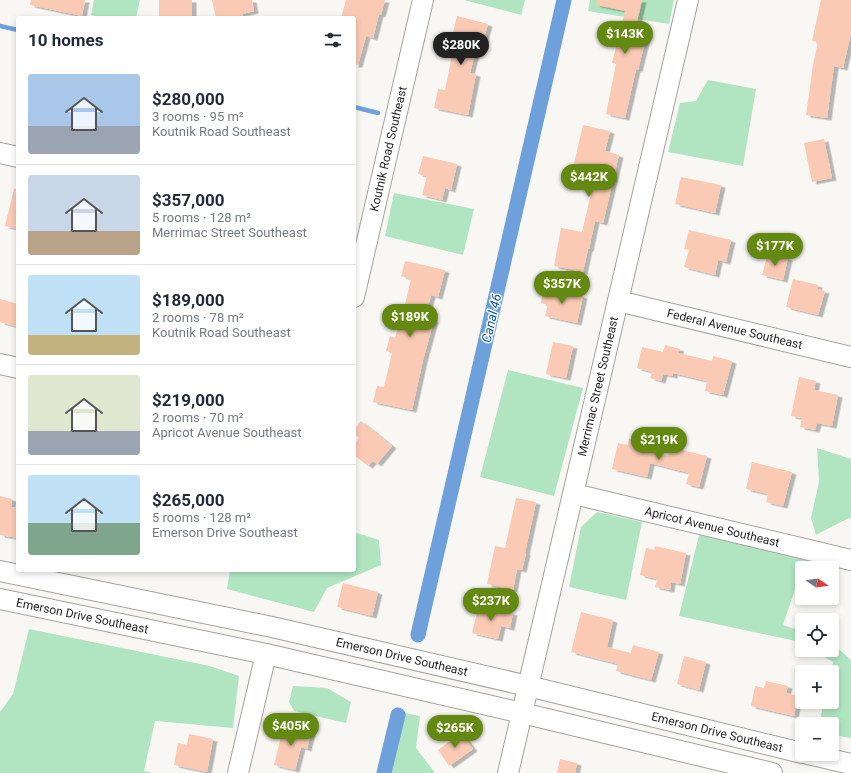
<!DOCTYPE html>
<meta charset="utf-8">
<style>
body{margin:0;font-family:Roboto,sans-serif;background:#f6f6f7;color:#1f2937;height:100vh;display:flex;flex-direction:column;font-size:15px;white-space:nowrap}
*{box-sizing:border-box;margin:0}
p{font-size:13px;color:#747a83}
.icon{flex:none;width:22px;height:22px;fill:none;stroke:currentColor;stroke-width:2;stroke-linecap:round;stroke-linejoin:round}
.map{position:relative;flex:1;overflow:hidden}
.drawer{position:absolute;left:16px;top:16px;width:340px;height:556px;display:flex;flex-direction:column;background:#fff;border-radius:4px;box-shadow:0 2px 6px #0003}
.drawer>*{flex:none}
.needle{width:26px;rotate:103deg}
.tools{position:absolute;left:795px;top:561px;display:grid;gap:8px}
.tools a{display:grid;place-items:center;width:44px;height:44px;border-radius:4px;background:#fff;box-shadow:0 2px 6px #0003;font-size:20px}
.price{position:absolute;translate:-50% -34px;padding:0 9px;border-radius:14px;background:#638910;color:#fff;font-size:13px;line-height:26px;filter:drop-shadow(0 1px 2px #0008)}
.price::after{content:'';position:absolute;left:50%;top:24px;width:12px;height:9px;margin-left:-6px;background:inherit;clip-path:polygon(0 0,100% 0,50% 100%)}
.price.on{background:#222;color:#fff}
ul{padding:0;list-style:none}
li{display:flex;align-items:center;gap:12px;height:100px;padding:0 12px}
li+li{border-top:1px solid #e0e1e3}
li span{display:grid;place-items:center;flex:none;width:112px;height:80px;border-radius:4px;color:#555}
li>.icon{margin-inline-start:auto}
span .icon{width:48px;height:48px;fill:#fffc;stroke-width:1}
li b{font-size:17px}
h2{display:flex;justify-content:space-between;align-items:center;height:48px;padding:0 12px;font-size:17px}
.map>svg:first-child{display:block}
.green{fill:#b1e5c1}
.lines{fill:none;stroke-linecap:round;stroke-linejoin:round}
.stream{stroke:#6ea0db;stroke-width:4.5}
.canal{stroke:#6ea0db;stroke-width:15}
.building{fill:#facab5;filter:url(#shadow)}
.minor-casing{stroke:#a4a29e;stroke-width:22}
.minor{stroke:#fff;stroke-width:20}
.labels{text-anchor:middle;stroke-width:3;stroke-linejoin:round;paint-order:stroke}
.street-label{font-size:12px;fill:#1f1e1d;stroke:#fff}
.water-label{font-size:13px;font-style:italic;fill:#0a559b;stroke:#fff}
</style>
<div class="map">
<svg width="851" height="773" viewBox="0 0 851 773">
<defs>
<filter id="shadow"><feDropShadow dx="4.5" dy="2.5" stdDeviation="0" flood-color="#0004"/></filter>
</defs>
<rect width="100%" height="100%" fill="#f9f7f3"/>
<path class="green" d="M94,0h46l-4,18h-33l-12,-3z
M464,0h61l-4,15z
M590,0h84l-5,24 -81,-13z
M708,80l48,9 -13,77 -75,-14 12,-49 16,-2z
M394,193l80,16 -11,46 -78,-19z
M508,370l75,18 -29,108 -74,-19z
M817,448l34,11v59c-4,0 -29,14 -35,17l-5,-17 8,-36z
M597,512l45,10 -16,78 -57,-13 12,-60z
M354,532l25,8 2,25 -54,23 -13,24 -87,-23 3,-19h124z
M699,535l107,22 -23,68 19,6v14l-6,-4 -117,-25z
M29,629l181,37 29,10 -6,52 -78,-7 -11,50 9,2h-153v-61l13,-18z
M832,643l19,17v78l-19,-3v-11h-13l5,-22h8v-30h-1l2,-10 -21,-12h20z
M293,686l34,2 24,14 -5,21 -52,-12 -5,-9z
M405,713l15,3 -4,32 19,25h-45z"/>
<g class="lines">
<path class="stream" d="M0,26l18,4
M354,107l24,6"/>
<path class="canal" d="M418,635l146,-635
M384,773l14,-58"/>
</g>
<path class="building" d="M31,0h54l-3,16 -52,-11z
M159,0h33v18h-33z
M212,0h40l2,11 -12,3 1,4h-27z
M346,0h39l-4,15 -2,-1 -6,24 -7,-2 -8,29h-4v-47h-13z
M597,0h45l-7,30 12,3 -9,37 -2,-1 -11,49 -19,-4 10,-50 -4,-1 13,-52 -29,-6z
M821,0h30v33l-8,35 -9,-2 -7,52 -21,-3 7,-50 5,-23 -6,-1z
M457,16l31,8 -6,22 -5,-1 -7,28 6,1 -8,41 -34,-7 4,-19 7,1 7,-35 -4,-1z
M583,125l27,6 -5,20 14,4 -16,68 -8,-2 -6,28h-1l-5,23 -29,-6 7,-38 21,4 15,-64 -23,-5z
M824,139l8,39 -20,4 -8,-39z
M423,156l34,8 -6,26 -6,-2 -3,12 -20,-5 5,-19 -9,-2z
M681,177l40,8 -6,28 -40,-9z
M14,189h4v40l-13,-3z
M689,230l42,10 -5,22 -8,-2 -3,15 -31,-8 5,-17 -5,-1z
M768,253l20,5 -5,22 -21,-5z
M405,261l40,9 -7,27 -7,-2 -6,23 9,2 -11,40 -11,50 -39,-8 4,-16 7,1 8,-34 -6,-2 4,-15 5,2 7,-26 1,1 8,-34 -10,-3z
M793,279l25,6 -1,4 8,2 -7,24 -32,-8z
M544,287l39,9 -6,27 -32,-7 3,-11 -7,-2z
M0,299l18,5v23l-18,-5z
M553,342l20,4 -7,32 -20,-4z
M665,345l15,4 -2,4 34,8 1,-5 19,5 -9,34 -18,-4 2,-10 -34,-8v3l-10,-2 -2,7 -11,-3 2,-6 -15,-4 5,-21 21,5z
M799,377l17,4 -2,9 24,5 -6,31 -15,-3 -2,7 -15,-3 2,-9 -11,-2z
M361,421l31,25 -15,18 -4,-3 -5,5 -14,-11v-11l5,-6 -5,-5v-3z
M629,439l11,3 -1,6 29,8 2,-9 37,9 -8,31 -13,-3 3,-11 -39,-10 -3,14 -35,-8 6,-26 10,2z
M752,462l40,10 -9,34 -17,-4 2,-8 -22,-5z
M0,496l12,3 -1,8 7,1v30l-18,-3z
M516,498l20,4 -11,51h1l-4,17 -5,-1 -4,21 -26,-6 8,-38 10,2z
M655,546l31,7 -6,31 -9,-2 -1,8 -15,-3 2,-8 -17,-4 6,-27 9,2z
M343,583l35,9 -6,24 -35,-9z
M479,605l34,8 -3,15 -9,-2 -3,13 -26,-6z
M581,612l32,8 -6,27 24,6 2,-8 26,7 -8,28 -35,-9 2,-7 -47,-12z
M684,656l22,6 -7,28 -22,-6z
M766,681l22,5 -2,7 12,3 -4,20 -43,-10 4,-20 9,2z
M284,725l27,7 -4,17 -6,-2 -6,23 -21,-5z
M461,733l12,16 -24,17 -11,-16z
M189,734l24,5 -6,33 -33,-7 4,-22 9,2z
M560,759l17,4 -2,10h-18z"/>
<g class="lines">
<defs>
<g id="minor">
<path d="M0,153l18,4"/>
<path id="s1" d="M354,297l69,-297"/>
<path id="s2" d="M618,301l233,56"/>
<path d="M0,364l18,4"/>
<path id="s3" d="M574,494l277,66"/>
<path id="s4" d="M0,571l272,56 256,59 274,67"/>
<path id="s5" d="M0,599l266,55 256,59 250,60"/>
<path d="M808,754l43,10"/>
<path d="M238,773l28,-119"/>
<path id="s6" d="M508,773l180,-773"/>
</g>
</defs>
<use href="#minor" class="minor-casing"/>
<use href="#minor" class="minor"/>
</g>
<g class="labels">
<g class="street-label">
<text dy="4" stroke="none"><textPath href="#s1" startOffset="152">Koutnik Road Southeast</textPath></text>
<text dy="4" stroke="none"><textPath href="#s2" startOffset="120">Federal Avenue Southeast</textPath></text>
<text dy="4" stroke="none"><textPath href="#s6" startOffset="397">Merrimac Street Southeast</textPath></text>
<text dy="4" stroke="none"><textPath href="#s3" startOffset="142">Apricot Avenue Southeast</textPath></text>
<text dy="4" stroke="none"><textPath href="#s5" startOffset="84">Emerson Drive Southeast</textPath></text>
<text dy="4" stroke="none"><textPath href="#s4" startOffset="411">Emerson Drive Southeast</textPath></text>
<text dy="4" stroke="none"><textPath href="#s4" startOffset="735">Emerson Drive Southeast</textPath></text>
</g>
<g class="water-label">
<text transform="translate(491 318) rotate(-77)" y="5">Canal 46</text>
</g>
</g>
</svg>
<div class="tools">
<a><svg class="needle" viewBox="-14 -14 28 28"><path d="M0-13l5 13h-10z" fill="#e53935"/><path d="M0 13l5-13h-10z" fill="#747a83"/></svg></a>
<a><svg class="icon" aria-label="locate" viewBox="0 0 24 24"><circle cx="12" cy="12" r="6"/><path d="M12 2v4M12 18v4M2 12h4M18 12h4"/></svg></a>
<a>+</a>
<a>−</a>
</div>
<b class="price" style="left:625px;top:55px">$143K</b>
<b class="price on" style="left:461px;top:66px">$280K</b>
<b class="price" style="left:589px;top:198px">$442K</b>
<b class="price" style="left:775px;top:267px">$177K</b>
<b class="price" style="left:562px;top:305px">$357K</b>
<b class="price" style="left:410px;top:338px">$189K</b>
<b class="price" style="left:659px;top:461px">$219K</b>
<b class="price" style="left:491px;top:622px">$237K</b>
<b class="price" style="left:291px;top:747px">$405K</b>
<b class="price" style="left:455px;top:749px">$265K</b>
<section class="drawer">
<h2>10 homes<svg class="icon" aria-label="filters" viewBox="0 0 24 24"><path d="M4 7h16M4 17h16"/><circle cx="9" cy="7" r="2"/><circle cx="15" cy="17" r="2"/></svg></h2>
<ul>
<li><span style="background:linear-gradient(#a9c7e8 65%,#9aa5b1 0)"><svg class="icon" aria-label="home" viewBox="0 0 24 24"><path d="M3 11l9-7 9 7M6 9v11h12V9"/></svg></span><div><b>$280,000</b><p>3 rooms · 95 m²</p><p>Koutnik Road Southeast</p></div></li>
<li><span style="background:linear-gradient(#c9d6e8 70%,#b9a48a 0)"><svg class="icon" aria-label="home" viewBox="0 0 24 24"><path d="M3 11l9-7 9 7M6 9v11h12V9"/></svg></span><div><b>$357,000</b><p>5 rooms · 128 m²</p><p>Merrimac Street Southeast</p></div></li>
<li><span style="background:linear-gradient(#bfe0f5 75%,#c2b280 0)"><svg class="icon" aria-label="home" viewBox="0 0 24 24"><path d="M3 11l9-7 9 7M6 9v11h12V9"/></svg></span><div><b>$189,000</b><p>2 rooms · 78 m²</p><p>Koutnik Road Southeast</p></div></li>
<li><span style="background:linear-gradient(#dfe7d0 70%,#9aa5b1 0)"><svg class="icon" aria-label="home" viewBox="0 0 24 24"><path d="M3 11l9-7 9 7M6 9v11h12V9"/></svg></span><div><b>$219,000</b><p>2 rooms · 70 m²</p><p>Apricot Avenue Southeast</p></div></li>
<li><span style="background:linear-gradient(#bfe0f5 60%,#7fa58c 0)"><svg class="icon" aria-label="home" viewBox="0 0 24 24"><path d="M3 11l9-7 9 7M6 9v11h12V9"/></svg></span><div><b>$265,000</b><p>5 rooms · 128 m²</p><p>Emerson Drive Southeast</p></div></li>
</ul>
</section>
</div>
